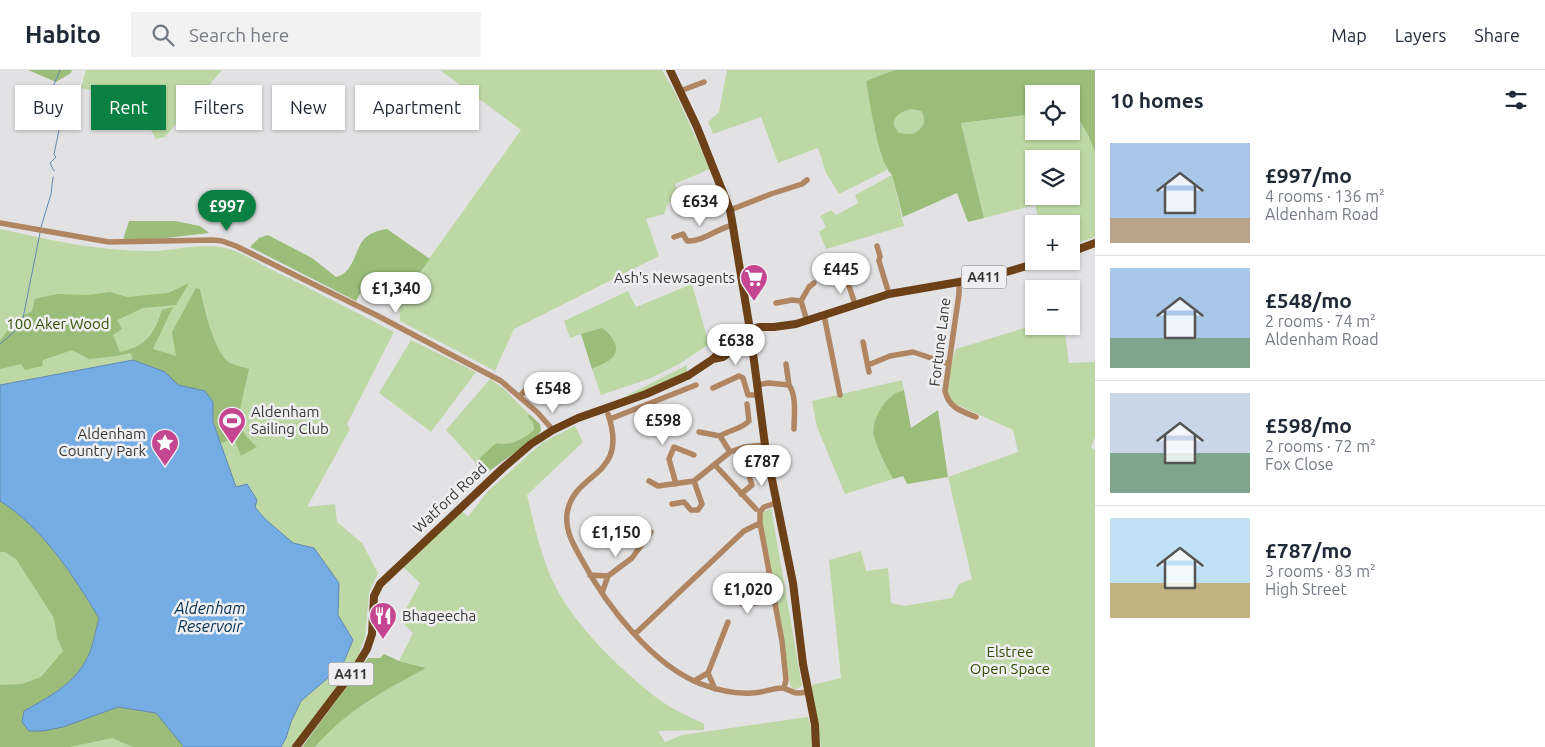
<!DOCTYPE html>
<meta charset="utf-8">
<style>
body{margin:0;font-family:Ubuntu,sans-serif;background:#f2f2f3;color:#1f2937;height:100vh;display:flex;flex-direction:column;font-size:19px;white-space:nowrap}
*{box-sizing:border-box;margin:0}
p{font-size:16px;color:#747a83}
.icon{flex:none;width:28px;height:28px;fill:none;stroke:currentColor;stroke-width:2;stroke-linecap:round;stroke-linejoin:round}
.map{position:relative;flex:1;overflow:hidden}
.details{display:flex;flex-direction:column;background:#fff;width:450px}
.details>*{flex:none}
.banner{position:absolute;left:15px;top:15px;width:475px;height:45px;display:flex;gap:10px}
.buttons{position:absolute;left:1025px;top:15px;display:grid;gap:10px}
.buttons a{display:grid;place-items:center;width:55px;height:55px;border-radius:0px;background:#fff;box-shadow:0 1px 4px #0004;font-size:25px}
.price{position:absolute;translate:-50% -42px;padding:0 11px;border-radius:18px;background:#fff;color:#222;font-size:16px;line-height:32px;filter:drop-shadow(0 1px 2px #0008)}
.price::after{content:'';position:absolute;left:50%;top:30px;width:15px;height:11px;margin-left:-8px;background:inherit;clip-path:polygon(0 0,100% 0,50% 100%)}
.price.active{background:#0b8043;color:#fff}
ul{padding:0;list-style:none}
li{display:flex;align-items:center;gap:15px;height:125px;padding:0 15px}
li+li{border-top:1px solid #e0e1e3}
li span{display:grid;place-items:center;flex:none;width:140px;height:100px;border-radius:0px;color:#555}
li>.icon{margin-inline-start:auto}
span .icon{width:60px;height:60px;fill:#fffc;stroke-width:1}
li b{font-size:21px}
h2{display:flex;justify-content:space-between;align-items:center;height:60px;padding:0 15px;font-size:21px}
.chip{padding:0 18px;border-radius:0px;background:#fff;box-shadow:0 1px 4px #0004;font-size:18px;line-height:45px}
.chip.active{background:#0b8043;color:#fff}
header{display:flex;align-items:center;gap:30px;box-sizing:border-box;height:70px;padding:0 25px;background:#fff;border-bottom:1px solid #e0e1e3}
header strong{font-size:24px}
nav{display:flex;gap:28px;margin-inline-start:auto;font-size:18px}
.search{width:350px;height:45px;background:#f2f2f3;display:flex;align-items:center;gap:12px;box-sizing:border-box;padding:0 18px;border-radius:0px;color:#747a83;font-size:19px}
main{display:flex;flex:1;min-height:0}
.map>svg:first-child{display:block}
.green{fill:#bed8a5;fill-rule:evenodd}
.forest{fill:#9bbd79;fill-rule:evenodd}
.water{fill:#74ace3;stroke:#6289b0}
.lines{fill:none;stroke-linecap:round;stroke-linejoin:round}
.stream{stroke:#6289b0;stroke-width:1}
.minor{stroke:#b08562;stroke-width:5.5}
.major{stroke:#6c4117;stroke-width:8}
.labels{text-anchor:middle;stroke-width:5;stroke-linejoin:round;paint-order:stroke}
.shield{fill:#efeff1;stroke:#6f6f70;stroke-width:1}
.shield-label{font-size:14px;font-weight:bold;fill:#383838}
.poi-label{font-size:15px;fill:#383838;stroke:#efeff1;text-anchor:end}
.park-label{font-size:15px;fill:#314e00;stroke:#efeff1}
.street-label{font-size:15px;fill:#383838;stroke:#efeff1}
.water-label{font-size:16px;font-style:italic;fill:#032f52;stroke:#efeff1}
</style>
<header>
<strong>Habito</strong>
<div class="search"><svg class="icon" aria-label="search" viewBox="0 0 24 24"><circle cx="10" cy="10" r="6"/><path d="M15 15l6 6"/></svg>Search here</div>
<nav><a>Map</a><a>Layers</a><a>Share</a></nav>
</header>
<main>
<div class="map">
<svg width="1095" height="677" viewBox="0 0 1095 677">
<rect width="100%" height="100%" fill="#e2e2e4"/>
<path class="green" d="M86,0h136l-57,67 -9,2 -23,-40 -52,-11z
M440,0h222l13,22 35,77 -35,15 5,13 -12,6 -4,11 -18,5 13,37 -145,73 -19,42 -95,-50 -1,-16 7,-14 115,-161z
M727,0h167l-28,11 13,62 8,27 -48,24 -13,-21 -8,-25 -40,15 -17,-46 -48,17 -5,-12 11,-10z
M911,39l10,2c7,10 1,19 -9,23l-13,-1c-12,-13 0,-21 12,-24z
M1071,39h2l15,26 7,17v85l-24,8v-21h-31l-5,-19 -51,13 -23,-95 73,-9v17h37zM1034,89h37v37h-37z
M892,105l12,51 -78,23 -7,-17 7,-5 -6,-11 11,-6 5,5 22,-12 -3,-8z
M0,159c49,11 99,22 149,22 24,0 48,-8 72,-4 17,3 34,14 49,22 42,20 83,42 124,63l-47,92 3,5 -43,78 28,-3 2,18 25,21 16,30 -9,20 -4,44 -8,22 -63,88h-294z
M692,214l17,60 -28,19 -30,15 -50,17 -9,-26 20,-11 -31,-24 -11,4 -6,-17 64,-30 8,16z
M1034,255v1h30l5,37 26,-1v74l-4,12 4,2v297h-274l-5,-32 -5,-21 1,-9 29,-7 -12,-118 32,-9 5,20 22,-3 3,35 13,3 48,-8 7,-14 13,-5 -24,-102 70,-25 -5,-22 -60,-27c-13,-14 -2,-38 3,-54z
M411,270l65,32 -45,60 -52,-39z
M687,295v7l-50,22 -13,3z
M490,309l13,9 26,26 -1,3 5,6 1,7c-10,10 -25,17 -38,13l-21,19 -29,-32z
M902,310l2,10 -10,4 -10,68 9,17 -48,15 -28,-67 -5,-26z
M575,356l8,16 -56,53c8,33 15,68 32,98 22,39 66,81 102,108 13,9 29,16 43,23v6l-46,1 7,11 17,-7 126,-18 4,14v16h-497c32,-37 68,-55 110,-79l-26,-7 14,-28 -13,-13 20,-37 -17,-16 59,-56 6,6 19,-25 56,-50z
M771,438l31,178 -6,3h-3l-3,-5 -28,-165v-6z"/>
<path class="forest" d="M28,0h44l-1,3 -15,9z
M894,0h201v82l-7,-17 -15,-26h-2v-15h-37v20l-73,9 23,95 -16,4 -11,-29 -54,24 -11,-42c-14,-13 -22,-73 -26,-94zM911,39l10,2c7,10 1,19 -9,23l-13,-1c-12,-13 0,-21 12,-24z
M129,151h46l25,5 9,7 -60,7h-26z
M387,159l43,30 -24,32 -34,-18 -16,28 -106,-54 9,-9 9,-3 44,23 24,19c18,-4 18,-26 28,-38 6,-6 15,-9 23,-10z
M189,213l-13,22 -33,3 -26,12 5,9 -9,6 7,17c26,-6 34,-17 42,-42l11,-3 -20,42 23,7 -4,-24 24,-44 4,1c4,19 13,58 27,72 5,4 16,6 22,8l-11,49 7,17 12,12 -16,9 -7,-17 -13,4 -8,-21v-20l-8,-11 -27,-6 -13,-13 -32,-12 -2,-7 -14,3 -28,3 -17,-9 -29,10 -1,6 -17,4 -4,-6 -21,5v-28l15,-21 17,-9 3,-12 22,-5 31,1 22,-3 17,5 41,-4z
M602,258c9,6 21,20 9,31 -5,4 -13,7 -19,10l-11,-35z
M904,320l7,38 27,-18 10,67 -41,7 -4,-8 -10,3c-7,-13 -15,-28 -19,-43 -3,-14 8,-33 19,-41 2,-3 7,-3 11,-5z
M529,344l11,10 1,7 -6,7 -54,39 -6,-15 21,-19c13,4 28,-4 38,-13l-1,-7 -5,-6z
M0,431c44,28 72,74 99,117 -3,11 -5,23 -9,34 -13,31 -38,43 -66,59l39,16 55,-20 38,6 28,34h-51l-21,-9 -42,9h-70v-62l22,-1 19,-7 22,-26 -6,-14 -3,-19 -38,-59 -11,-7h-5z
M384,584l15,7 27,7c-42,23 -79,42 -111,79h-13l66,-89h12z"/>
<path class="water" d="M133,290l32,12 13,13 27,6 8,11v20l23,65 11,-3 10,16 -2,7 9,11 29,25 21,5 25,35 -1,32 15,25 -11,26 -41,35 -10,21 -5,16 -5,9h-97l-28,-34 -38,-6 -55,20 -20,4h-14l-7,-9 2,-11c28,-16 53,-28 66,-59 4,-11 6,-23 9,-34 -27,-44 -55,-89 -99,-117v-116z"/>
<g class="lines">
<path class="stream" d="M54,101l-4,-8 6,-6 -2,-3 8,-38 -12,-22 10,-24
M41,157l10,-33 2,-17
M0,274l14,-12 9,-14 17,-85"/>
<path class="minor" d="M680,21l24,-9
M730,140l41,-16 31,-10 5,-4
M0,153l109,19 104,-2 9,1 14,5 142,70 123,65 36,31 16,18
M674,167l9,-3 4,7c16,1 31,-13 46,-16
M877,176l3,10 -1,5 10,33
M847,210l8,24
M959,212v12l-14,97c4,17 16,20 31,26
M776,233l16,-3 9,1
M824,245l16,80
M807,251l-6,-20 8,-14 5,-4
M863,272l6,30
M786,294l3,21
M868,295l22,-9 23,-4 36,12
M756,315l13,-2 20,2c8,11 5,31 5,44
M713,318l26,-12 4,2 5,17h9
M520,326l14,-15 22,-4
M608,344c22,65 -35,56 -41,100 -2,17 7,32 15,46 24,45 70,105 119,124 16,6 34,10 51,9 10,0 21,-5 30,-5 4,0 7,3 11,4 4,2 9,1 14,0
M610,349l86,-34
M699,362l21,4 10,16
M720,366c9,-6 22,-7 29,-15l-2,-17
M715,395l41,44
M649,411l9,5 36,-5 36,-29 14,-5 21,-2
M676,414l-7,-25 5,-12 20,8
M741,424l11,-9 -5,-15
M776,433l-12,4 -4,5v11l22,118 4,39 -2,8
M672,434l12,-2 7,8h7l4,-6 -8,-23
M590,505l18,1
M602,523l6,-17 24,-18 19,-26
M732,525l6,7 7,3 30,-6
M635,564l109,-103 16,-8
M708,603l7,16
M694,611l14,-8 20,-51"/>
<path class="major" d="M670,0l27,57 33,83 2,11 18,109 15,115 28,138 10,81 12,61 1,22
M1071,182l24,-9
M713,289l10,-2 31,-22
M296,677l59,-78 12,-20 5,-15 2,-38 6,-12 123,-116 28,-24 22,-14 25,-12 68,-24 43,-19 24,-16 12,-12 25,-17 9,-3h15l22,-3 93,-30 70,-12 37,-7 48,-14"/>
</g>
<defs>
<symbol id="supermarket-pin" viewBox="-11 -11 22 30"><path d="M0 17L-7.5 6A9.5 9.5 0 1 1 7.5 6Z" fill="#c64692" stroke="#efeff1"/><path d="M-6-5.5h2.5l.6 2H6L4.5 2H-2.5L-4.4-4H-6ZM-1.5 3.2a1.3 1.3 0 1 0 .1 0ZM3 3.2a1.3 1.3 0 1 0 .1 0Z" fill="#fff"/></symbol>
<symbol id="stadium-pin" viewBox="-11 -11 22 30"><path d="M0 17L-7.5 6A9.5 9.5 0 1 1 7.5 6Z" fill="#c64692" stroke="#efeff1"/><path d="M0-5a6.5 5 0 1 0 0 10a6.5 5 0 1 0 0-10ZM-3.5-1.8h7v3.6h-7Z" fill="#fff"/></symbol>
<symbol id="sight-pin" viewBox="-11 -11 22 30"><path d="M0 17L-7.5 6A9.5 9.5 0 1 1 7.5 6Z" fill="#c64692" stroke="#efeff1"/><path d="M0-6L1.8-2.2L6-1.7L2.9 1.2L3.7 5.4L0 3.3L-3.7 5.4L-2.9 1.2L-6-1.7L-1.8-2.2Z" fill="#fff"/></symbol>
<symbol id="restaurant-pin" viewBox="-11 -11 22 30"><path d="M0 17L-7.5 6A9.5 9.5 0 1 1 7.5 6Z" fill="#c64692" stroke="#efeff1"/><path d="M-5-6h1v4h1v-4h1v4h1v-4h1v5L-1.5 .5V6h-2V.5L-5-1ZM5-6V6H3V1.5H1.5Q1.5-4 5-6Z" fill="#fff"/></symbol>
</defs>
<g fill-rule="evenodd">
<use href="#supermarket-pin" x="738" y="192" width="32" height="43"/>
<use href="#stadium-pin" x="216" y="335" width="32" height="43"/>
<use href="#sight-pin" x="149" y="357" width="32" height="43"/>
<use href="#restaurant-pin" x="367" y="530" width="32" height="43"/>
</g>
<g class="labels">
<g class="shield">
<rect x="961.5" y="195.5" width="45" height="23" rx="4"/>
<rect x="328.5" y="592.5" width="45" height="23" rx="4"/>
</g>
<g class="shield-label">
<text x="984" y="212">A411</text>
<text x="351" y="609">A411</text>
</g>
<g class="poi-label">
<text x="735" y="213">Ash's Newsagents</text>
<text x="251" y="347" text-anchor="start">Aldenham<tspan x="251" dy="17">Sailing Club</tspan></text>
<text x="146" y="369">Aldenham<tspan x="146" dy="17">Country Park</tspan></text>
<text x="402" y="551" text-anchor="start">Bhageecha</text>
</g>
<g class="park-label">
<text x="58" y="259">100 Aker Wood</text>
<text x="1010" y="587">Elstree<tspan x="1010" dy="17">Open Space</tspan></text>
</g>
<g class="street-label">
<text transform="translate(940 272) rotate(-83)" y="5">Fortune Lane</text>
<text transform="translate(450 428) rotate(-43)" y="5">Watford Road</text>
</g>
<g class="water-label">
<text x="210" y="544">Aldenham<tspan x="210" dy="18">Reservoir</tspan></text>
</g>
</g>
</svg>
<div class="buttons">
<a><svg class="icon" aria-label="locate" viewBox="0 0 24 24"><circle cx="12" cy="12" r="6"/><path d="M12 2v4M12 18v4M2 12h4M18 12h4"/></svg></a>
<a><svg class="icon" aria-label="layers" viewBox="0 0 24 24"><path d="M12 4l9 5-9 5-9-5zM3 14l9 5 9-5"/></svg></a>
<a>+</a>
<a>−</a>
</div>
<b class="price" style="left:700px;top:157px">£634</b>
<b class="price active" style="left:227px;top:162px">£997</b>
<b class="price" style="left:841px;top:225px">£445</b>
<b class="price" style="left:396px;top:244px">£1,340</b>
<b class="price" style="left:736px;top:296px">£638</b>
<b class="price" style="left:553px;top:344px">£548</b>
<b class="price" style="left:663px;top:376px">£598</b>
<b class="price" style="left:762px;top:417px">£787</b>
<b class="price" style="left:616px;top:488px">£1,150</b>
<b class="price" style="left:748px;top:545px">£1,020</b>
<div class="banner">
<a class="chip">Buy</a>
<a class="chip active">Rent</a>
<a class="chip">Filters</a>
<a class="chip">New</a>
<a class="chip">Apartment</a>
</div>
</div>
<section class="details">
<h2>10 homes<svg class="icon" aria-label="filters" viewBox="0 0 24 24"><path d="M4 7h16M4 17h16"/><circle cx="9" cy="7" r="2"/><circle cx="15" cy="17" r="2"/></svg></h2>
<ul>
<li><span style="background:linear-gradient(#a9c7e8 75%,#b9a48a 0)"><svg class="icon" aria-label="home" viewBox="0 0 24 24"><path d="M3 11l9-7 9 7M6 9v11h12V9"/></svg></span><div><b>£997/mo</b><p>4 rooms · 136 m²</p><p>Aldenham Road</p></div></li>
<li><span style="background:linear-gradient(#a9c7e8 70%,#7fa58c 0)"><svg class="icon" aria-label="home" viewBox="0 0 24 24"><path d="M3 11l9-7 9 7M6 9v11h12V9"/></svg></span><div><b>£548/mo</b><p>2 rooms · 74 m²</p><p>Aldenham Road</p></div></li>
<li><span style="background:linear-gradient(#c9d6e8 60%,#7fa58c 0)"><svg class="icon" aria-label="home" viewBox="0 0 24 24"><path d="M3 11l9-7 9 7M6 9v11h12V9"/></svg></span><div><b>£598/mo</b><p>2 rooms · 72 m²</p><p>Fox Close</p></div></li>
<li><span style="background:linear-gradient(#bfe0f5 65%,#c2b280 0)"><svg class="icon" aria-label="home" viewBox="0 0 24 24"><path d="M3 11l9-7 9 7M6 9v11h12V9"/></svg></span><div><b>£787/mo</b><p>3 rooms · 83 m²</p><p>High Street</p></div></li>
</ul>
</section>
</main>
